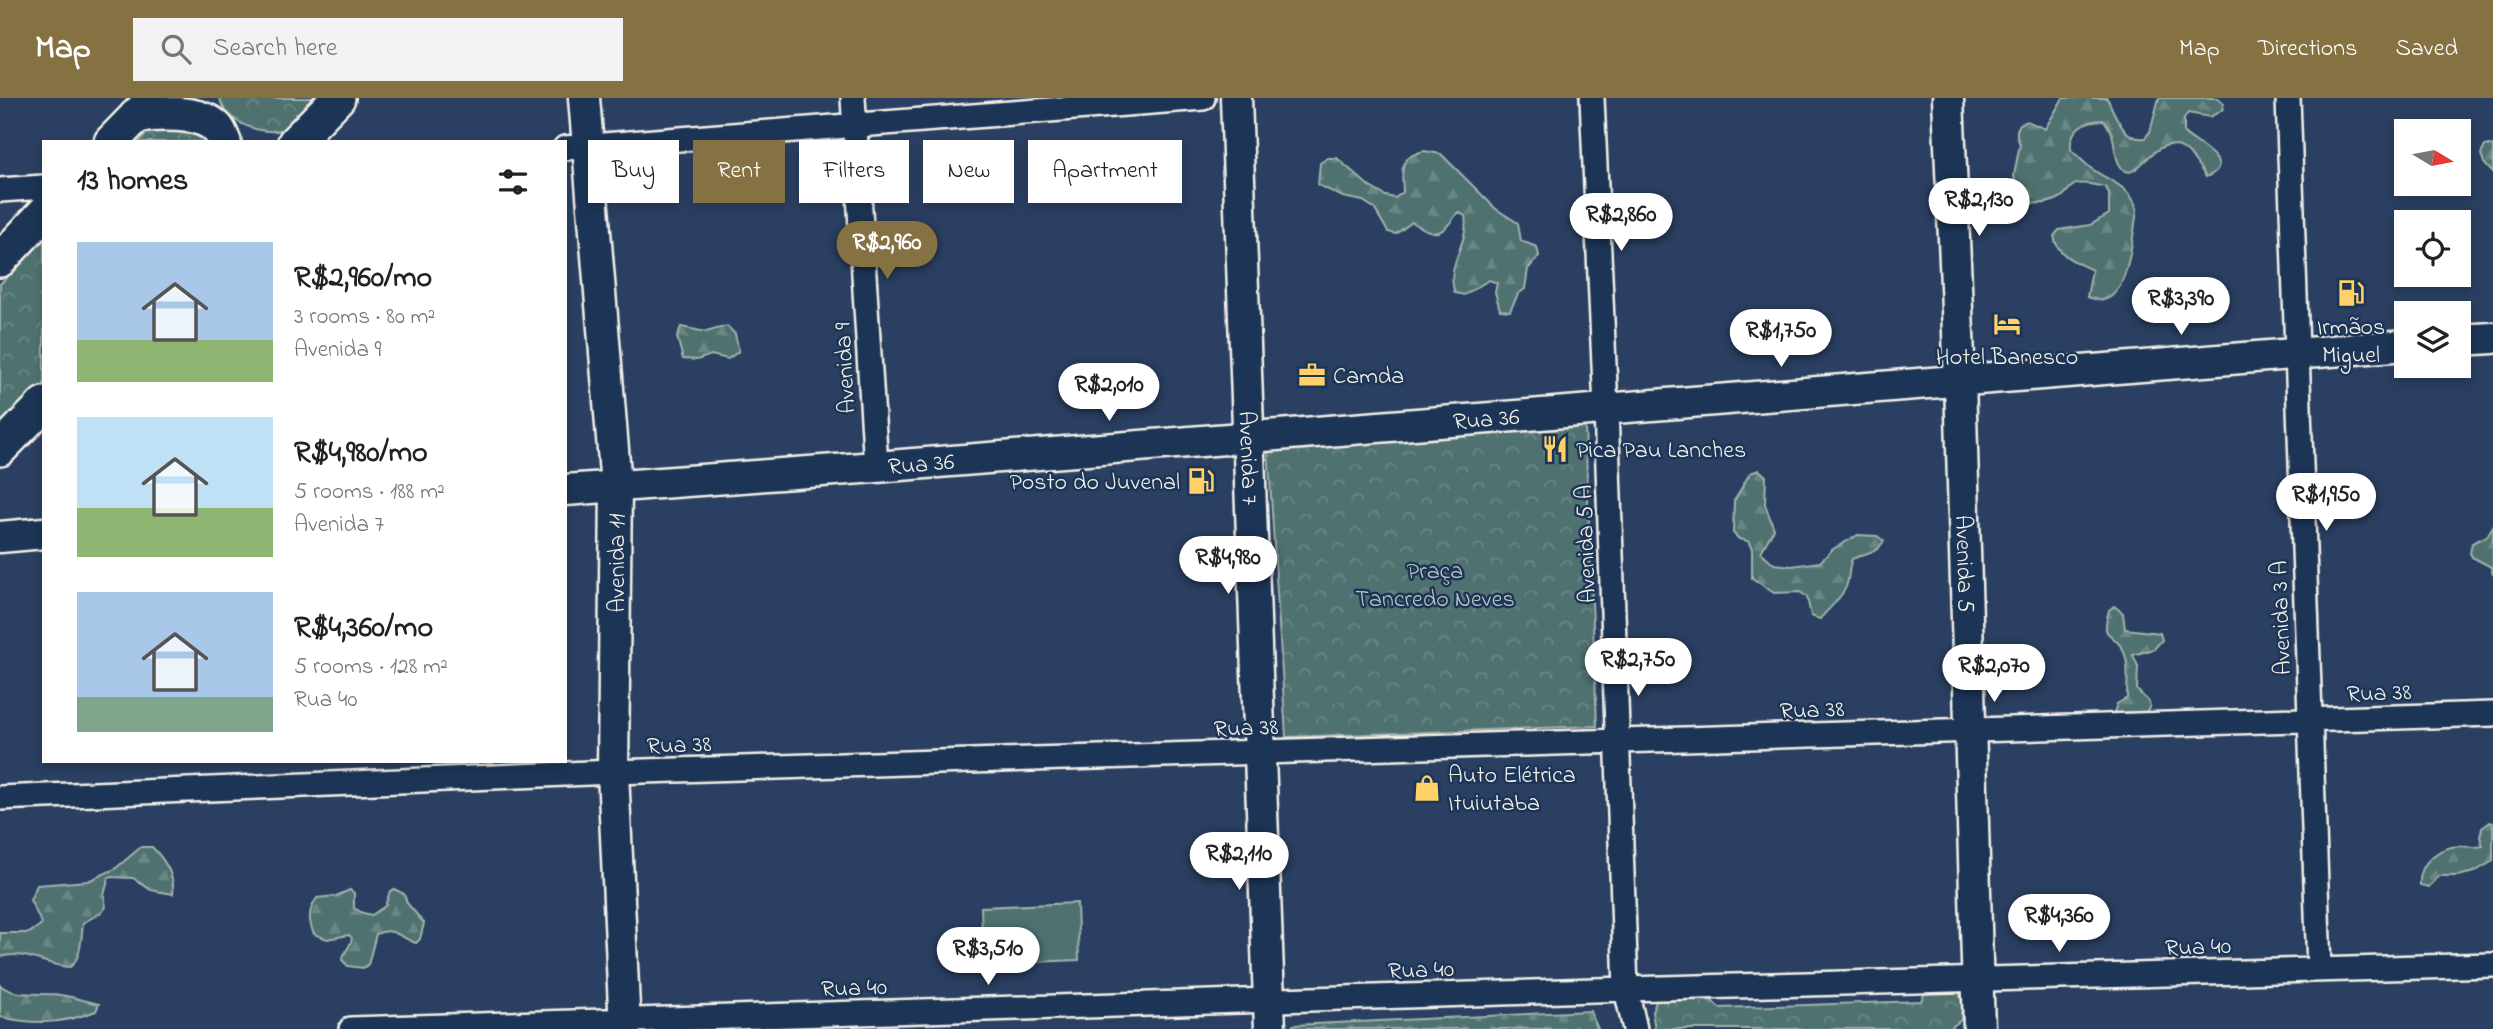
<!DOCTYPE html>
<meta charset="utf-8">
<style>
body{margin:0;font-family:"Indie Flower",sans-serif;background:#f2f2f2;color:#222;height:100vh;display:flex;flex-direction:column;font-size:26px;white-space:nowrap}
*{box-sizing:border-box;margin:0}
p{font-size:23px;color:#767676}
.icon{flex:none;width:38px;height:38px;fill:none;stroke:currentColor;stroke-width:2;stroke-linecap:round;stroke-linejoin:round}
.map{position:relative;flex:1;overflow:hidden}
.drawer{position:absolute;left:42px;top:42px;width:525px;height:623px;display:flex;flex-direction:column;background:#fff;border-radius:0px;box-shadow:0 4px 10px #0003}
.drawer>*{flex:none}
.banner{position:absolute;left:588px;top:42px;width:665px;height:63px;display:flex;gap:14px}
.needle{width:46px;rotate:100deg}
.buttons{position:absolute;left:2394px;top:21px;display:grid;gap:14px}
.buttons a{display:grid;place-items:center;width:77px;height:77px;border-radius:0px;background:#fff;box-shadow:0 4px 10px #0003;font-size:35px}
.price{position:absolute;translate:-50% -60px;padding:0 16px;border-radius:24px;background:#fff;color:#222;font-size:23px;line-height:46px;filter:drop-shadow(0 2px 4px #0008)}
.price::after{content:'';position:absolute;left:50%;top:42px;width:21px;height:16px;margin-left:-10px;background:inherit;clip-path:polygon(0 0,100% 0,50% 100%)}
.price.selected{background:#857141;color:#fff}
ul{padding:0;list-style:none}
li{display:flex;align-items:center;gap:21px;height:175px;padding:0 35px}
li span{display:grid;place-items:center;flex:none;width:196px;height:140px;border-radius:0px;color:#555}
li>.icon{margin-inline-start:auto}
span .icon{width:84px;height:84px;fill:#fffc;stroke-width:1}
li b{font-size:30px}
h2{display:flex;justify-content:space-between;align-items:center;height:84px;padding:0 35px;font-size:30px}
.pill{padding:0 24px;border-radius:0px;background:#fff;box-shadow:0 4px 10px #0003;font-size:24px;line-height:63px}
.pill.selected{background:#857141;color:#fff}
header{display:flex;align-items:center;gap:42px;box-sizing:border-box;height:98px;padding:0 35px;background:#857141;color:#fff}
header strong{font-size:33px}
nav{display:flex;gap:38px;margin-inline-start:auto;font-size:24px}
.search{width:490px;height:63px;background:#f2f2f2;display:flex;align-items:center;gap:18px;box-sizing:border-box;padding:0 24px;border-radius:0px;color:#767676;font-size:26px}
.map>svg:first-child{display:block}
.green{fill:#507271;stroke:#a2b2ac;stroke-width:2}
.forest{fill:url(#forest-firs);stroke:#a2b2ac;stroke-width:2}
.cemetery{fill:url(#cemetery-stones);stroke:#a2b2ac;stroke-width:2}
.park{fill:url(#park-crowns);stroke:#a2b2ac;stroke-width:2}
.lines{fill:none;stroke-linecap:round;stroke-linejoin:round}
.minor-casing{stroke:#f4f1e8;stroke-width:28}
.tertiary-casing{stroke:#f4f1e8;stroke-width:35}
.secondary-casing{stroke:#f4f1e8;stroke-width:38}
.minor{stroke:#1d3557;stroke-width:23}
.tertiary{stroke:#1d3557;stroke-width:30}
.secondary{stroke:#1d3557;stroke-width:33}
.labels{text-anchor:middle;stroke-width:5;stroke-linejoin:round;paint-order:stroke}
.poi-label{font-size:24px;fill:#f4f1e8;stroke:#1d3557;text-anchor:start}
.street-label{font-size:24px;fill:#f4f1e8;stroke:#1d3557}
.park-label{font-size:24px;fill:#bbc5be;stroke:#1d3557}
</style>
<header>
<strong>Map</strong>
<div class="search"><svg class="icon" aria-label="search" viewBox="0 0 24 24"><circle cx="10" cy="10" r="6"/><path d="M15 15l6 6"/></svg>Search here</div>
<nav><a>Map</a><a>Directions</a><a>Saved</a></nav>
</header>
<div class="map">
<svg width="2493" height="931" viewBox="0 0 2493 931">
<defs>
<pattern id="forest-firs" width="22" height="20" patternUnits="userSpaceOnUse" patternTransform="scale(1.75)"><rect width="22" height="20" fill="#507271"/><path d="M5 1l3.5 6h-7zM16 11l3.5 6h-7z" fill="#6a8785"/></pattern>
<pattern id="cemetery-stones" width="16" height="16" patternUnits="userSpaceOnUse" patternTransform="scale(1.75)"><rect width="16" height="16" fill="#507271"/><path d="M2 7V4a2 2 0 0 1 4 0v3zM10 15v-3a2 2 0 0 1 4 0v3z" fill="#6a8785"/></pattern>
<pattern id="park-crowns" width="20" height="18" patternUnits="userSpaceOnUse" patternTransform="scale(1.75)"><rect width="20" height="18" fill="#507271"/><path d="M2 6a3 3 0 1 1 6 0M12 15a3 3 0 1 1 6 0" fill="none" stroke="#6a8785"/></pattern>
</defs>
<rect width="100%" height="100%" fill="#2a3f61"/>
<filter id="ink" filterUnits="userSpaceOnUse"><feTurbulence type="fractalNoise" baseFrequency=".0143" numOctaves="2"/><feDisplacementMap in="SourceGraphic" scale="14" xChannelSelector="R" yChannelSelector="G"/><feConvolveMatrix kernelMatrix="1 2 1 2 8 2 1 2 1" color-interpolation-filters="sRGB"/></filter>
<g filter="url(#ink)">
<path class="green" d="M1077,805l2,57 -96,4 -2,-57z"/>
<path class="forest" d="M2063,0h44c8,16 16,43 38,40l5,-6 9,-34h59l6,5 -2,7 -12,7 -22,-4 -4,6v14c8,9 57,30 22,44 -6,-8 -12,-20 -20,-26 -32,-25 -48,38 -65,16 -7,-9 -6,-23 -9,-33 -2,-5 -5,-9 -8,-14 -19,0 -35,8 -33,30 7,6 14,14 21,19 18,13 41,18 45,42 -4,21 -8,85 -34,89 -5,1 -11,-2 -16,-3l5,-27c-16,-8 -35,-14 -38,-34l5,-6 31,-5 19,-11v-20l-3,-7c-8,-1 -20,-5 -29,-3 -8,1 -10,11 -17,14 -13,7 -32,8 -44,-1l-2,-22 6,-31 -3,-7v-7l3,-6 7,-3 18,8z
M2489,47l4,1v27l-9,-10 -3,-9 4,-8z
M1424,53l17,3 55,55 22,14 3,18 16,6 2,9 -11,13 -3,20 -7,5 -8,17 -10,-1 -5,-18 2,-9 -8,-3 -25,15 -9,-2c-11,-27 15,-50 10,-77l-7,-4c-17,24 -20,26 -46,10l-16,12 -8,-2 -14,-24 -11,-7 -20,-4 -25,-12 2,-22 8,-5h9l33,29 16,9 9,2 8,-6c-1,-22 -5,-35 21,-41z
M727,228l8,8 4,17 -11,8 -17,-4 -14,5 -14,-1 -6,-22 4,-10 25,5z
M1759,372l7,6 -1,28 9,25 -13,23 13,12 18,2 28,-4 13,-13 25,-14 19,1 7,5 -6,8 -26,10c-4,9 -2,18 -6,28 -5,12 -18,22 -26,32l-9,-3 -4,-19 -7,-5 -26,1 -22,-15v-29l-4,-8 -9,-2 -6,-6 1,-32 16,-28z
M2493,428v49l-2,-8 -19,-10 -2,-4 2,-10 15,-7z
M2114,508l9,7 2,16 35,4 2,7 -8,9 -21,6 5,11 -1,24 12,12 1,4 -7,10 -30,-1 4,-11 10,-6c0,-15 3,-37 -5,-50 -13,-20 -21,-7 -13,-38z
M2490,724l3,1v38l-19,11 -16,4h-19l-10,11 -9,-2c-2,-22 19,-39 41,-39 9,1 14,2 22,0l-3,-9 2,-9z
M141,749h11c13,13 23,30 21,47l-22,-4 -18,-12 -24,-1 -5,18 2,12 -4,5 -19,11c-2,15 -1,34 -13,44 -25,-1 -45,-18 -70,-10v-24h29l13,-9 -12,-24 7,-15 51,-4 27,-12z
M394,791l10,5 3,9 17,20 -4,16 -4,4c-16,-5 -22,-17 -40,-9l-8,31 -5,3 -15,-2 -6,-6c2,-8 9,-14 10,-22l-3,-3 -22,4 -13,-5c-6,-13 -6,-24 3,-36l19,-2 14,-6 4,3v15l9,5 9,2 13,-9 5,-15z
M0,887c16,13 41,7 60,10 13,2 26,6 39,9l-3,7c-33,13 -61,14 -96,6z"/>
<path class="cemetery" d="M1590,913l8,18h-305v-4z"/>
<path class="park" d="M220,0h107c-12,9 -26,24 -40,30 -21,10 -64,-5 -67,-30z
M151,30l33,1 24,13h-70z
M44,141v147l-44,45v-147z
M1585,328l12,300 -311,11 -18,-289z
M1949,889l10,5 3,11 -1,17 -12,9h-294l-3,-17 5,-13 49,-4 13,13 202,-7 6,-13z"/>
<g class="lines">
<defs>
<path id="minor" d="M853,0l23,369
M1592,0l14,311 20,580 9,40
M2288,0l31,871
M565,50l638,-50
M0,92l44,-3
M0,700l613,-26 1880,-58
M351,931l1275,-40 867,-24"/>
<g id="tertiary">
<path d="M584,0l32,388 -3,286 12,257"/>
<path id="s1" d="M1236,0l34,931"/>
<path id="s2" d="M1948,0l12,282 19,649"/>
<path d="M2459,242l34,-2"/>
<path id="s3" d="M565,392l311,-23 1530,-122"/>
<path d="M0,439l44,-4"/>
</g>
<path id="secondary" d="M136,18c21,-3 64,-5 80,11 4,3 6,11 8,15
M111,44l41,-42
M295,44l43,-44
M0,162l44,-47
M0,351l44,-45"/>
</defs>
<use href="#minor" class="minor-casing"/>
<use href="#tertiary" class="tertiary-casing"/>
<use href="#secondary" class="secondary-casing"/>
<use href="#minor" class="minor"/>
<use href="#tertiary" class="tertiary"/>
<use href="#secondary" class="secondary"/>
</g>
</g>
<defs>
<symbol id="fuel-bare" viewBox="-9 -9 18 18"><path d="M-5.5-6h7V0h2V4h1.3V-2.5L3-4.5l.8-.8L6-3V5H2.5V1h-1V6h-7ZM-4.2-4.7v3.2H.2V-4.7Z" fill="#ffd166" stroke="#1d3557" stroke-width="2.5" paint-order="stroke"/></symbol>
<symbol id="hotel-bare" viewBox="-9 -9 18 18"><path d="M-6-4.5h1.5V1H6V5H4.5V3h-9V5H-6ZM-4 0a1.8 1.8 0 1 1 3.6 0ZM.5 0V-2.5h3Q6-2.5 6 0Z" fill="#ffd166" stroke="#1d3557" stroke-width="2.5" paint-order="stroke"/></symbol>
<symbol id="office-bare" viewBox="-9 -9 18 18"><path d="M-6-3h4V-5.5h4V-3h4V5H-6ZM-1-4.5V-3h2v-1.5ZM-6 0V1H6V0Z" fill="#ffd166" stroke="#1d3557" stroke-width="2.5" paint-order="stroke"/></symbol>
<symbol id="restaurant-bare" viewBox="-9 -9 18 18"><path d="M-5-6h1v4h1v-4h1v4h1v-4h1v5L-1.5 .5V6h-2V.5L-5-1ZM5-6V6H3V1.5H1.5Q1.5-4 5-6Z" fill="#ffd166" stroke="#1d3557" stroke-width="2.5" paint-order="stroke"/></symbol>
<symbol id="shop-bare" viewBox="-9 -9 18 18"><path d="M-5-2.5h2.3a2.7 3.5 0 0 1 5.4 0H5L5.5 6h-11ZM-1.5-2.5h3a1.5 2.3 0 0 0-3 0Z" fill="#ffd166" stroke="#1d3557" stroke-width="2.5" paint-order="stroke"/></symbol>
</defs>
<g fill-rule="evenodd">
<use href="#fuel-bare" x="2332" y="176" width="38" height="38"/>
<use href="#hotel-bare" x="1988" y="207" width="38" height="38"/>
<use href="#office-bare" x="1293" y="258" width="38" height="38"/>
<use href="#restaurant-bare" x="1536" y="332" width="38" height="38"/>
<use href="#fuel-bare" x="1182" y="364" width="38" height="38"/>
<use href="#shop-bare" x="1408" y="671" width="38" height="38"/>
</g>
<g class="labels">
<g class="poi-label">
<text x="2351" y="236" text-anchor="middle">Irmãos<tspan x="2351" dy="28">Miguel</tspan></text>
<text x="2007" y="266" text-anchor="middle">Hotel Banesco</text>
<text x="1333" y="285">Camda</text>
<text x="1576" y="359">Pica Pau Lanches</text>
<text x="1180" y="391" text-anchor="end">Posto do Juvenal</text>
<text x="1448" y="684">Auto Elétrica<tspan x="1448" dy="28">Ituiutaba</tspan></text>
</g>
<g class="street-label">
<text transform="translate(844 270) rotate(-93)" y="8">Avenida 9</text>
<text dy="8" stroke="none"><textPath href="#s3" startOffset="924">Rua 36</textPath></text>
<text dy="8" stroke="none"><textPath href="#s1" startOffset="360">Avenida 7</textPath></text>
<text dy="8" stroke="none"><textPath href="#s3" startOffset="357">Rua 36</textPath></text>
<text transform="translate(1585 446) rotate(-92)" y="8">Avenida 5 A</text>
<text transform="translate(616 465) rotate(-90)" y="8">Avenida 11</text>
<text dy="8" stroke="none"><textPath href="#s2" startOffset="466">Avenida 5</textPath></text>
<text transform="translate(2280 520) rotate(-92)" y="8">Avenida 3 A</text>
<text transform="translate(2379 594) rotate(-2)" y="8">Rua 38</text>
<text transform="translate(1812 611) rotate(-2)" y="8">Rua 38</text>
<text transform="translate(1246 629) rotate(-2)" y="8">Rua 38</text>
<text transform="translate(679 646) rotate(-2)" y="8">Rua 38</text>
<text transform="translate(2198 848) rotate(-2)" y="8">Rua 40</text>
<text transform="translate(1421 871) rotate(-2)" y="8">Rua 40</text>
<text transform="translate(854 889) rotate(-2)" y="8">Rua 40</text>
</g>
<g class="park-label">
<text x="1435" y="480">Praça<tspan x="1435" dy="28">Tancredo Neves</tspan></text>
</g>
</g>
</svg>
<div class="buttons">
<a><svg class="needle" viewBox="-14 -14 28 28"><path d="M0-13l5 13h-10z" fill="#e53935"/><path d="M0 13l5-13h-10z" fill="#767676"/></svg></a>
<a><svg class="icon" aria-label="locate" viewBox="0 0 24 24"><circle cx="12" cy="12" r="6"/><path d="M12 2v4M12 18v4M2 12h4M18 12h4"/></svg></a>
<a><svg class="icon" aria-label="layers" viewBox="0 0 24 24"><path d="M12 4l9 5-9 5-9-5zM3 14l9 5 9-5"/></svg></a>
</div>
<b class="price" style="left:1979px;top:140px">R$2,130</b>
<b class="price" style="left:1621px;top:155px">R$2,860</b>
<b class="price selected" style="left:887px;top:183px">R$2,960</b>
<b class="price" style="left:2181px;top:239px">R$3,390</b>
<b class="price" style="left:1781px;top:271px">R$1,750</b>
<b class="price" style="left:1109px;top:325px">R$2,010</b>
<b class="price" style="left:2326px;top:435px">R$1,950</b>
<b class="price" style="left:1228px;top:498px">R$4,980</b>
<b class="price" style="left:1638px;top:600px">R$2,750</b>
<b class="price" style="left:1994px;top:606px">R$2,070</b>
<b class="price" style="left:1239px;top:794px">R$2,110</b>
<b class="price" style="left:2059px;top:856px">R$4,360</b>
<b class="price" style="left:988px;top:889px">R$3,510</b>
<div class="banner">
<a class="pill">Buy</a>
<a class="pill selected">Rent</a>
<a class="pill">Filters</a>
<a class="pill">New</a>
<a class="pill">Apartment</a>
</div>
<section class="drawer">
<h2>13 homes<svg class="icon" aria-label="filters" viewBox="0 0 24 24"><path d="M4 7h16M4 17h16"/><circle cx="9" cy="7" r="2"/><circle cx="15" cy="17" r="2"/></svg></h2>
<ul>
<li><span style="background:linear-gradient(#a9c7e8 70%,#8fb573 0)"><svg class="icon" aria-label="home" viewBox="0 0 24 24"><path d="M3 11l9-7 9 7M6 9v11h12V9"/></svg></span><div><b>R$2,960/mo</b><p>3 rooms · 80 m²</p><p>Avenida 9</p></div></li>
<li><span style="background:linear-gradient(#bfe0f5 65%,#8fb573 0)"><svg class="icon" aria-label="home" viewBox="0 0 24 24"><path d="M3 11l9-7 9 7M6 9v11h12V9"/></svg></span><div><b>R$4,980/mo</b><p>5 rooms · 188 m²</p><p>Avenida 7</p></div></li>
<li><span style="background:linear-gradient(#a9c7e8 75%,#7fa58c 0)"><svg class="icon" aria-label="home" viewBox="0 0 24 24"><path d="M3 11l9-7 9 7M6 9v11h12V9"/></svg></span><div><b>R$4,360/mo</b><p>5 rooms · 128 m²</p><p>Rua 40</p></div></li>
</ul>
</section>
</div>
